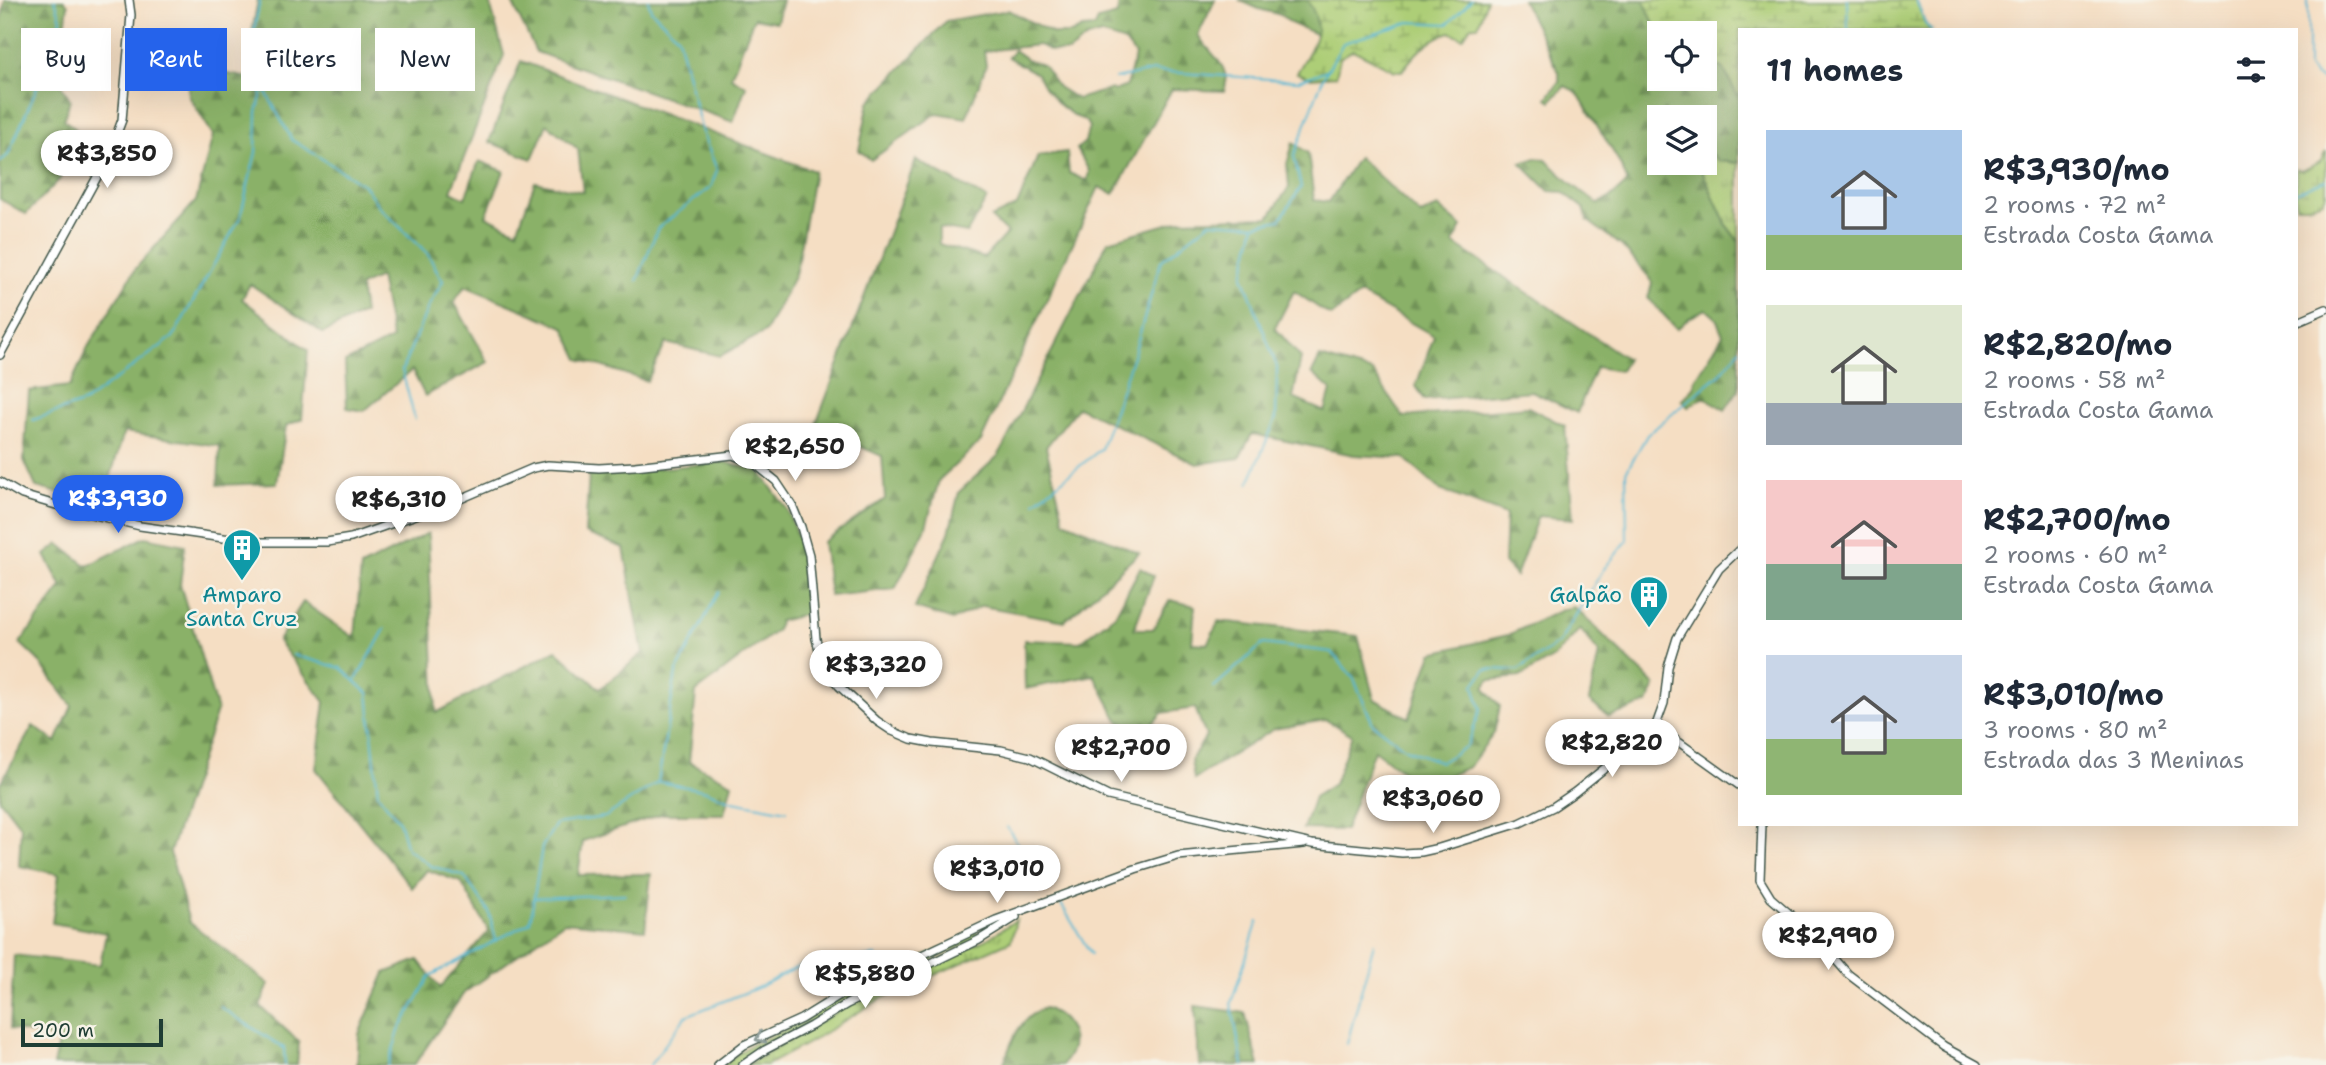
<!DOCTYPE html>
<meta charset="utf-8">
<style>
body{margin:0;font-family:"Shantell Sans",sans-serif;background:#f2f2f3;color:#1f2937;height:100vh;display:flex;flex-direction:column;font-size:26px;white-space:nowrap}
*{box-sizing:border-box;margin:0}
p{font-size:23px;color:#747a83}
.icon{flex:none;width:38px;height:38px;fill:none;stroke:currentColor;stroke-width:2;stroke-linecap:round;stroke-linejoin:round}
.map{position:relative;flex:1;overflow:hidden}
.sheet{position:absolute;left:1738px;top:28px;width:560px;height:798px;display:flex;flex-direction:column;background:#fff;border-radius:0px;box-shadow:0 7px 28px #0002}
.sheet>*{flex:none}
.banner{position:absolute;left:21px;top:28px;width:665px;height:63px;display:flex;gap:14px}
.controls{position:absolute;left:1647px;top:21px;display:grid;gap:14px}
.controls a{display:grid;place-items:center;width:70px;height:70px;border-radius:0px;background:#fff;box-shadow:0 7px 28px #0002;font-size:35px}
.scale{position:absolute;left:21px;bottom:18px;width:142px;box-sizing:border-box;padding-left:7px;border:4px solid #1f3d34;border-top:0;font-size:19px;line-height:24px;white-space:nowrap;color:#1f3d34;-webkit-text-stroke:5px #f7f3e8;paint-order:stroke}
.price{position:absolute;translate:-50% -60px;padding:0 16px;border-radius:24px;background:#fff;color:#222;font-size:23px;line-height:46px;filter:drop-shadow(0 2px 4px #0008)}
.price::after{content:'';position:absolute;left:50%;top:42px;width:21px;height:16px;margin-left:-10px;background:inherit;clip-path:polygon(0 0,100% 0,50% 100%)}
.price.selected{background:#2563eb;color:#fff}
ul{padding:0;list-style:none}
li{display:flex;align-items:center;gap:21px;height:175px;padding:0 28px}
li span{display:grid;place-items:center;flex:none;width:196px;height:140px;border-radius:0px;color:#555}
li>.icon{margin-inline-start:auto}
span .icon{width:84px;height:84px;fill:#fffc;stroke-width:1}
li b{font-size:30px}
h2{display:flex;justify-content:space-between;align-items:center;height:84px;padding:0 28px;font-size:30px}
.pill{padding:0 24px;border-radius:0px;background:#fff;box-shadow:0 7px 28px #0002;font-size:24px;line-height:63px}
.pill.selected{background:#2563eb;color:#fff}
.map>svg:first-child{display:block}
.grass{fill:url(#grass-tufts);stroke:#668656;stroke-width:2}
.forest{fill:url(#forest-firs);stroke:#54774e;stroke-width:2}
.wetland{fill:url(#wetland-marsh);stroke:#668656;stroke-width:2}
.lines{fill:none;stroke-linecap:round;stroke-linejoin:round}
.stream{stroke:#55b8d4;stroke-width:2}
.secondary-casing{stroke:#3f5549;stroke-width:10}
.secondary{stroke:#fff;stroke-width:7}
.oneway{stroke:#8f9e9a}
.labels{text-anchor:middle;stroke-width:5;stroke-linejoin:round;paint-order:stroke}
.culture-label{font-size:21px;fill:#0d838f;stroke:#f7f3e8}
</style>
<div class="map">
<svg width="2326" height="1065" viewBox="0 0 2326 1065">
<defs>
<pattern id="grass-tufts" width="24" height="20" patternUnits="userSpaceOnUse" patternTransform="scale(1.75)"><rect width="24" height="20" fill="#adce77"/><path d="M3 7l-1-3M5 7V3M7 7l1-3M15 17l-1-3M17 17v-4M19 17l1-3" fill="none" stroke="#8ca862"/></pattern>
<pattern id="forest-firs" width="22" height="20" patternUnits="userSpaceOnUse" patternTransform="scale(1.75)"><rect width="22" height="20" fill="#8ab168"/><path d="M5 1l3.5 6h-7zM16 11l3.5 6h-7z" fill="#709156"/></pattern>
<pattern id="wetland-marsh" width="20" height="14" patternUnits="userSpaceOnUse" patternTransform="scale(1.75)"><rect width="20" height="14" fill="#adce77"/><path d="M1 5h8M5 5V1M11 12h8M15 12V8" fill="none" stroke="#8ca862"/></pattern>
</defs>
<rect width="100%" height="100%" fill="#f7f3e8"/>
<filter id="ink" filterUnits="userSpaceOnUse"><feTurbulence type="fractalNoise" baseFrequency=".0143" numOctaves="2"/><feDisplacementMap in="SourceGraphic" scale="14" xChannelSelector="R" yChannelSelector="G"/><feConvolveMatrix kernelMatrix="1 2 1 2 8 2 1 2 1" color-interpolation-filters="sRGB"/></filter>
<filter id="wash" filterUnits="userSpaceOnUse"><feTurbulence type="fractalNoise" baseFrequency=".00686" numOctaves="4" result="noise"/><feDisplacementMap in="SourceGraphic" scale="28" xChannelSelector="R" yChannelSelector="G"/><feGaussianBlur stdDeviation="1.57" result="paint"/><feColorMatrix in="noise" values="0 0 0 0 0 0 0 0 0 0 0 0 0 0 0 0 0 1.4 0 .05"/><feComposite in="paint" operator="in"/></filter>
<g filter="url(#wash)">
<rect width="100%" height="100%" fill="#f5dec3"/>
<path class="grass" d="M1705,148l14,13 20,2v79l-12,-16 -27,-59 -4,-4h8z
M1016,920l-5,21 -131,58 -70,43 -43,23h-20l103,-61 137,-65z
M976,932l3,4 -2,3 -124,58 -39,25 -51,27 -24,16h-17l27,-19 51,-23 43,-27z"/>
<path class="forest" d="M5,0h59l4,5 -10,75 12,19 -6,21 12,9 -16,50 -34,35 -26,-15v-171z
M258,0h231l15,55 -53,136 14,7 14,-37 25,10 -18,45 31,15 18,-49 48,10 -5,-43 -31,-25 -15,35 -43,-17 32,-81 293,110 -19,104 -30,57 -45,24 -54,-13 -19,38 -68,-22 -15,-32 -99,-41 -11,16 34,60 -63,34 -13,-26 -48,41 -17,-3 -2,-46 47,-23 -12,-62 -20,9 4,27 -41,20 -73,-49 -8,15 66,51 -6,69 -16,7 -9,57 -59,2 2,-39 -96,-14 -22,73 -66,-18 -12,-27 5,-69 41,-5 18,-39 48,-79 60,-67 17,-66 -24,-39 -2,-30 62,12 -2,-19z
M511,0h271l-5,22 -23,-4 -23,59 15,9 -13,36 -197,-70z
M1119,0h96l-17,35c11,19 35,31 26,56l-52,-2 -58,105 -15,-7 -118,254 -42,39 -14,50 -30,59 -65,7 -7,-54 62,-43 -3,-43 -67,-29 101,-267 71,39 -20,34 -28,-5v16l45,14 23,-25 -16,-15 26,-12 21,-50 29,-4 2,21 18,8 2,-10 -12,-22 8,-7 4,-15 -4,-7 -11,-4 -14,-11 -16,-18 -7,-13 -29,-17 6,-7 14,10 15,5 15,22 19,12 34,-10 3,2 13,-5 8,-31 -10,-13 -24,-8 -14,4 -19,14 -16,-1 -13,-6 -55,6 2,15 -20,52 -29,-5 -66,47 -12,-10 10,-48 77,-81 62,-11 46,24h17l11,-6 13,-1 3,-7 19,-5z
M1239,0h68l8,12 3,23 -28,-12 -9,-8 -22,-6z
M1522,0h122l15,36v43h45l1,-18h2l16,7 16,30v65l-20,-2 -14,-13 -1,-31h-45v46h37l4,4 27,59 12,16v147l-14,21 -21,-13 -16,10 -6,-7 12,-13 1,-7 28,-45 -7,-17 -10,-9 -17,9 -12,11 -29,-31 4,-14 -2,-6 -28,-32 -34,-25 -4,-13 -21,-16 -14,-1 -28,-28 15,-5 10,2 27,25 25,19 12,-6 18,-16 -10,-22 -41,-68 -12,-6 -14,15 -4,-3 12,-17v-9z
M1293,143l15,10 6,47 15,2 29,-45 63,58 17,-8 24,20 -9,16 174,116 -7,12 -24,-4 -19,46 -45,-22 -107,9 -9,-14 18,-50 -74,-42 -29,22 -37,-25 -19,37 26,30 -8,40 32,14 6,-22 -19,-17 8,-16 53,15 30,45 125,-10 37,19 8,93 -35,-3 -22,60 -12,-13 2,-48 -66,-25 -36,-32 -50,-3 -102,-21 -13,24 -42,6 -119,-57 -32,40 18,74 75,32 -74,68 -83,-15 -29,14 -38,-12 34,-75 10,-41 40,-37 109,-214 73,-21 88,-3 20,-30 -2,-23z
M724,462l35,9 28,38 17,47 3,58 -28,7 -2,9 -81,62 -7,70 43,21 -8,31h-62l-79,27 -5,34 73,-1 -6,56 -81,-8 -100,71 -50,72h-57l2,-31 26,-61 33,-13 22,28 49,-57 -28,-49 -34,-12 -15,18 -96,-119 9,-67 -47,-61 25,-39 52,36 6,-71 67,-34 8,180 120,-63 44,39 43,-36 -19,-105 -39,-15 4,-58z
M145,537l40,8 -5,39 37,127 -47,141 19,70 80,62 -9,22 39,36 -2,23h-244l6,-26 -49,-10 4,-74 86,10 6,-32 -54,-10 7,-49 -40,-8 2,-39 -21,-27v-16l33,-58 23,16 16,-36 -35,-47 -17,-16 42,-56 -17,-32 14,-11 28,22z
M1140,568l14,8 -20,53h19l17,-29 25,6 -3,37 15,1 12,-23 139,15 16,63 35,19 23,-65 76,-18 56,-26 10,-2 81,78 -7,18 -39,14 -20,-16 10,-48 -19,-24 -26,28 -34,20 -31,3 -5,8 16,18 -6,27 -25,34 -31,13 -31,-5 -33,-25 -29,80 -42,-1 11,-32 20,-13 18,-49 -26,-15 -52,9 -80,50 -3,-19 15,-24 -11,-28 -33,5 -17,19 -26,-10 -25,-47 -69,14 -1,-49 56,2 35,-27z
M1195,1006l50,7 14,52h-60z
M1045,1008c25,10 38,35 17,57h-59c8,-22 17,-50 42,-57z"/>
<path class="wetland" d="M1307,0h180l-9,26h-7l-8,12 -13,-6c-21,7 -35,21 -48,39h-7l-42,-21 -13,8 -4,18 -25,2 -14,-5c15,-27 31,-44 10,-73z
M1644,0h272l10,25 6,5h-192l-1,68 -16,-30 -18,-7 -1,-28h-45v3z
M2326,151v43l-3,7 -15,5h-12v-37l6,2 18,-9z"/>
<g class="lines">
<path class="stream" d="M260,0l-12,59 44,81 72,45 16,23 47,45 16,28 -15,26 -26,63 13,50
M1847,0l1,30
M1916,0l10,25 6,5
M2308,0v67l7,9 11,5
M1115,79l38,-8 145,10 29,-11
M0,162l8,-7 40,-93 13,-43 -6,-19
M2296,192l30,-12
M637,281l21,-53 53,-41 6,-17 -15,-38 -24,-95 -27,-27 -3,-10
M33,420l52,-18 88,-65 67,-119 16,-66 1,-40 6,-23
M1249,483l27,-65 1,-51 -34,-91 12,-51
M1035,502l66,-53 34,-99 26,-89 49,-39 45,3 25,-5 21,-33 -7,-31 29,-78 20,-35 67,-21 38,2 23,-24
M293,655l48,13 27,25 10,101 21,27 8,28 24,17 33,10 25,36 7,28
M356,680l29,-51
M1214,687l49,-43 69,8 22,27 19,45 33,25 35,13 26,-16 14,-37 -7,-24 12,-16 32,1 41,-27 44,-73 24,-29 -1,-69 21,-37 74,-62 19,-24
M659,782l44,8 30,11 54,10
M1007,827l41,64
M535,898l90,-4
M1061,904l30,50
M220,1007l64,41 1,17
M1347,1044l27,-101
M388,1065l11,-34 31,-55 100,-54 12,-75 14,-23 49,-7 53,-35 18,-109 43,-82
M650,1065l36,-49 71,-28 45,-23 75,-9
M1243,1065l-12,-62 27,-82"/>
</g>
</g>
<g filter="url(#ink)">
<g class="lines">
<defs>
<path id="secondary" d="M2296,322l30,-13
M0,355l108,-198 14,-37 9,-105 -2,-15
M0,482l22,13 44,13 74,18 111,16h76l24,-4 107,-38 75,-32 15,-3 51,3 36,-2 98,-11 22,9 21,17 16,24 9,22 8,28 7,84 8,28 15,19 38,35 15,10 19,8 21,4 69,7 29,7 78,39 204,48 90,9 19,-1 18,-4 81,-25 33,-16 22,-15 80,-64 9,-25 4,-36 9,-29 42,-69 21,-20
M1655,728l7,2 78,56
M1762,824l-2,56 11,18 42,36 35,40 96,73 33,18
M718,1065l26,-20 57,-26 47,-29 148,-70 139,-51 43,-13 126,-12
M743,1065l22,-15 46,-24 36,-22 132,-64 37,-23"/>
</defs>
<use href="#secondary" class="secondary-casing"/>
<use href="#secondary" class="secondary"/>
</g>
<defs><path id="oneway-chevron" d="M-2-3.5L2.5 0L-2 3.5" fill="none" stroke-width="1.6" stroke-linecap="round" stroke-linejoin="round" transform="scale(1.75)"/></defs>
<use class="oneway" href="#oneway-chevron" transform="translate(760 1038) rotate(155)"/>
</g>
<defs>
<symbol id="building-pin" viewBox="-11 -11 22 30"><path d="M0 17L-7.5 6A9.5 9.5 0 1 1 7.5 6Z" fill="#0f9aa8" stroke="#f7f3e8"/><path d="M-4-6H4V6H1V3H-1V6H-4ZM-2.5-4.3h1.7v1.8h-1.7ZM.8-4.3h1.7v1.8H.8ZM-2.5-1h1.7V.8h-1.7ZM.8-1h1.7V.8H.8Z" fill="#fff"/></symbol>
</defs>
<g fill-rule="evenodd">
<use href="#building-pin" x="220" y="526" width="44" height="60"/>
<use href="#building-pin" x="1627" y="573" width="44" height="60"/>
</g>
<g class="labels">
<g class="culture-label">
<text x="242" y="602">Amparo<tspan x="242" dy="24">Santa Cruz</tspan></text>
<text x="1622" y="602" text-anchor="end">Galpão</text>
</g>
</g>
</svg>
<div class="controls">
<a><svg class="icon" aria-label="locate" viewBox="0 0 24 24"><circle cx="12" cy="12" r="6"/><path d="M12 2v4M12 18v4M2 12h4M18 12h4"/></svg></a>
<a><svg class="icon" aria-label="layers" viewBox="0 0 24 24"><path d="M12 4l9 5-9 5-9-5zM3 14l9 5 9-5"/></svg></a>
</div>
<div class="scale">200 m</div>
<b class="price" style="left:107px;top:190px">R$3,850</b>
<b class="price" style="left:795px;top:483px">R$2,650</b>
<b class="price selected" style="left:118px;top:535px">R$3,930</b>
<b class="price" style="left:399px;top:536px">R$6,310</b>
<b class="price" style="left:876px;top:701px">R$3,320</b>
<b class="price" style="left:1612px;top:779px">R$2,820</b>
<b class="price" style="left:1121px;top:784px">R$2,700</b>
<b class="price" style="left:1433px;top:835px">R$3,060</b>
<b class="price" style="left:997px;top:905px">R$3,010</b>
<b class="price" style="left:1828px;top:972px">R$2,990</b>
<b class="price" style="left:865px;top:1010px">R$5,880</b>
<div class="banner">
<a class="pill">Buy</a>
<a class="pill selected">Rent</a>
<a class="pill">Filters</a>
<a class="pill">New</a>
</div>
<section class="sheet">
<h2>11 homes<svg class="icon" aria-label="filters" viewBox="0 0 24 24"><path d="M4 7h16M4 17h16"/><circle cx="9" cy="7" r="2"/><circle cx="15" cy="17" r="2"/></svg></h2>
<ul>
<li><span style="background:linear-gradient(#a9c7e8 75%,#8fb573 0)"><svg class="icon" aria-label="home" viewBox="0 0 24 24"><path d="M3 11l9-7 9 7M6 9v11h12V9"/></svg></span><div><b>R$3,930/mo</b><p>2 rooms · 72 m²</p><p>Estrada Costa Gama</p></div></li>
<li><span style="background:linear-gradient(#dfe7d0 70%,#9aa5b1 0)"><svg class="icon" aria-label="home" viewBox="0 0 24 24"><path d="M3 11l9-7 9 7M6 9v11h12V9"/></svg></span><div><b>R$2,820/mo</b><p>2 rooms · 58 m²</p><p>Estrada Costa Gama</p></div></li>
<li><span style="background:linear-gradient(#f6c9c9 60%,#7fa58c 0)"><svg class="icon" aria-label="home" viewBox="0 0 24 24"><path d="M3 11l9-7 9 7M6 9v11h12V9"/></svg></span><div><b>R$2,700/mo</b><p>2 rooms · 60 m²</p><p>Estrada Costa Gama</p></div></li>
<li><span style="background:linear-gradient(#c9d6e8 60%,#8fb573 0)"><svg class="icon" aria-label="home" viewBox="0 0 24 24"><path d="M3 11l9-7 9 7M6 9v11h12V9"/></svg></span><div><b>R$3,010/mo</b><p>3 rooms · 80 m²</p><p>Estrada das 3 Meninas</p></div></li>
</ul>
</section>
</div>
